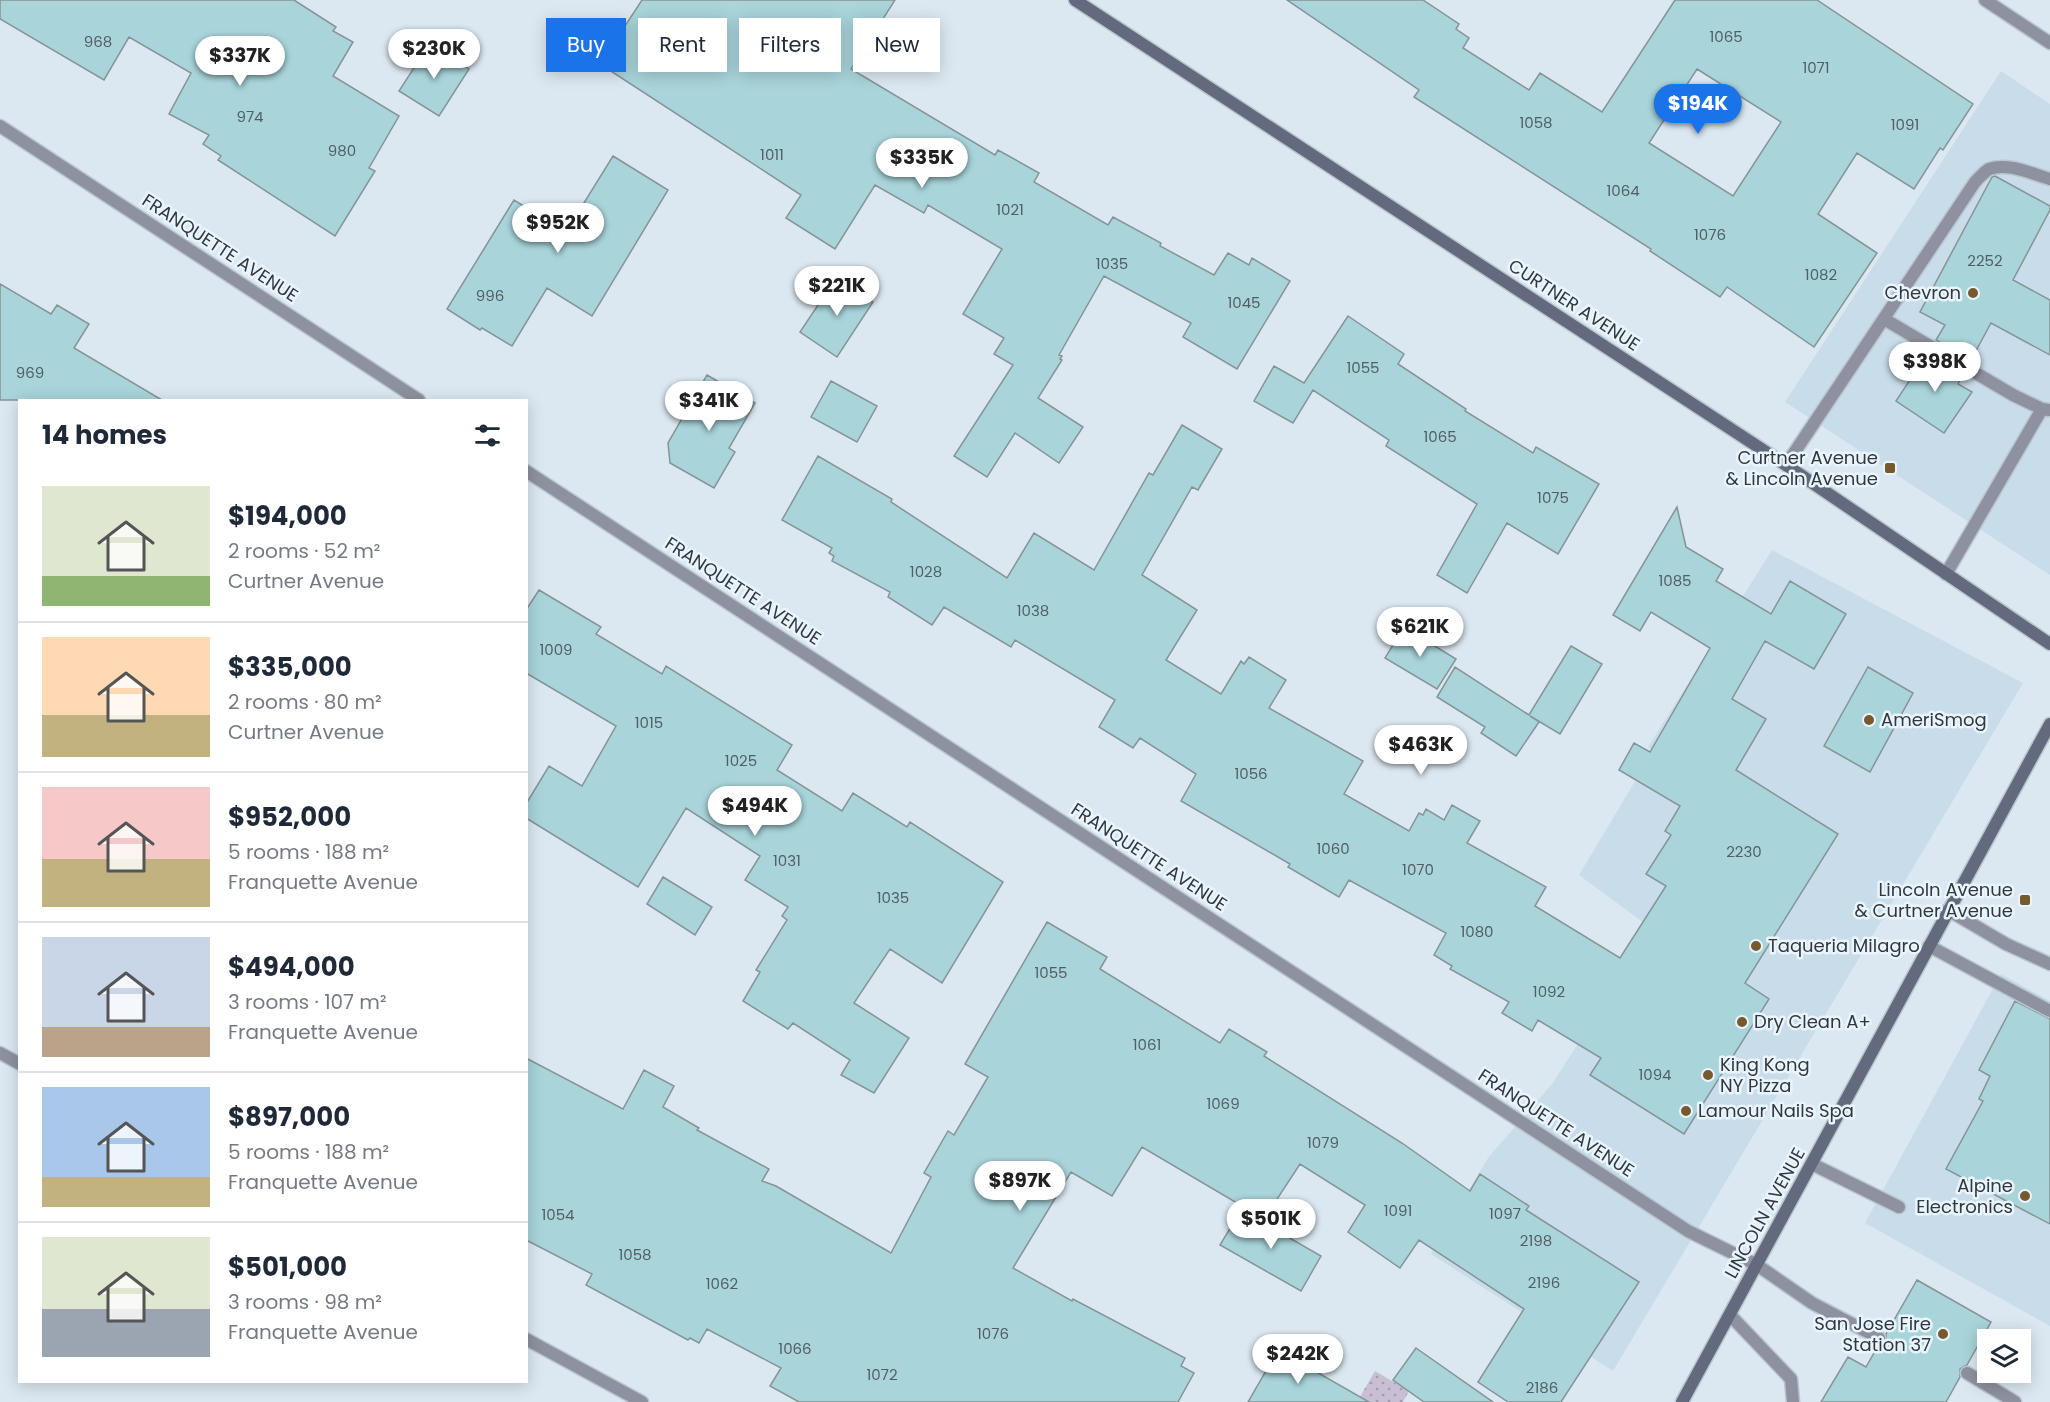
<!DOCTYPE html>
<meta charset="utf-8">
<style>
body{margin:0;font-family:Poppins,sans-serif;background:#f6f6f7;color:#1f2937;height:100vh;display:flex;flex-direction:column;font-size:22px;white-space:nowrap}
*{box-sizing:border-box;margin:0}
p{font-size:20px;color:#747a83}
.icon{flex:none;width:33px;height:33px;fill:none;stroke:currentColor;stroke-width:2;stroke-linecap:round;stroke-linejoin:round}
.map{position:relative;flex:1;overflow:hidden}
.details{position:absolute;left:18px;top:399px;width:510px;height:984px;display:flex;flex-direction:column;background:#fff;border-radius:0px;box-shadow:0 3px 15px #0003}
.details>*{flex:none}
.hud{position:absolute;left:546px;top:18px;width:570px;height:54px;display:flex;gap:12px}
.fabs{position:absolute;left:1977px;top:1329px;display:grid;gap:12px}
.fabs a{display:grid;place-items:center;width:54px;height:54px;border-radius:0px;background:#fff;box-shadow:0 3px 15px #0003;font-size:30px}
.price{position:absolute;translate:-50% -51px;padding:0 14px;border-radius:21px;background:#fff;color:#222;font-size:20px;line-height:39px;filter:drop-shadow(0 2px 3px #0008)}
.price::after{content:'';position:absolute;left:50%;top:36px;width:18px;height:14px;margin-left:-9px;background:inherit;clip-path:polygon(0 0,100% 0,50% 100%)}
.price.current{background:#1a73e8;color:#fff}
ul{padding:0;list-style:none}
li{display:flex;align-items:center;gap:18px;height:150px;padding:0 24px}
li+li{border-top:2px solid #e0e1e3}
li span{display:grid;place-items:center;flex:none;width:168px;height:120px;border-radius:0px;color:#555}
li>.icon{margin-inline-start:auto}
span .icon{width:72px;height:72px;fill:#fffc;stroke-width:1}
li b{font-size:26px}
h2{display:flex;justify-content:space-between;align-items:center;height:72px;padding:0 24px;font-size:26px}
.tag{padding:0 21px;border-radius:0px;background:#fff;box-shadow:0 3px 15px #0003;font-size:21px;line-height:54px}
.tag.current{background:#1a73e8;color:#fff}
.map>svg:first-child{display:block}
.built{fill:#c9dce9}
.park{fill:url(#park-dots)}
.building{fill:#a8d4da;stroke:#859496;stroke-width:1.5;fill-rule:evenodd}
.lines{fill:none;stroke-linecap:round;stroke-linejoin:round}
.lane-casing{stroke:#bac5cd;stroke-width:15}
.street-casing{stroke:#bac5cd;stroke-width:15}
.secondary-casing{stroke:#bac5cd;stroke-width:15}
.lane{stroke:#8e92a0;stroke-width:12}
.street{stroke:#8e92a0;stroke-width:12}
.secondary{stroke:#646a7d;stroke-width:12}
.poi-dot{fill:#76592d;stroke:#e9f5fe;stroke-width:2}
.labels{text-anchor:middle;stroke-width:5;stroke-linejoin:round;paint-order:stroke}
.number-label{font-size:15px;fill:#515f64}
.street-label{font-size:18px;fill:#34383c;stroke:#e9f5fe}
.poi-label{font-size:18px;fill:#34383c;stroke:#e9f5fe;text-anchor:end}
</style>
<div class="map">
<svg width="2050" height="1402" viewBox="0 0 2050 1402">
<defs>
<pattern id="park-dots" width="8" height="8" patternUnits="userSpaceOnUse" patternTransform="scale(1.5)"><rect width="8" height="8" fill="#c9bfd5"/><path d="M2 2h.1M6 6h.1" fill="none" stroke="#a49cae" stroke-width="1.8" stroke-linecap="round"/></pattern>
</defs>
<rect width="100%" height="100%" fill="#dce8f1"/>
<path class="built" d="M2001,71l49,33v471l-265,-173z
M1772,550l251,133 -410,688 -182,-117 57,-96 64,-74 100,-155 -73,-54 74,-124 -5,-4z
M2001,974l49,27v325l-185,-103z"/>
<path class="park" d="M1375,1371l34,20 -6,11h-46z"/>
<path class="building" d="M0,0h294l42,27 -3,4 20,11 -20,34 66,40 -30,52 6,3 -40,65 -117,-76 3,-4 -18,-12 6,-9 -40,-21 22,-41 -62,-36 -25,43 -104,-61z
M642,0h253l-44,69 144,86 3,-5 41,23 -5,9 74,43 5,-8 48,26 -1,3 54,29 14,-22 21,12 3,-7 38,23 -53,88 -54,-32 8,-14 -87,-47 -45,79 3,1 -2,3 2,1 -24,38 45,29 -24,36 -44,-30 -28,44 -33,-21 59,-91 -19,-11 10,-16 -41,-24 39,-65 -74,-44 -4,8 -49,-28 -40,64 -49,-31 15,-23 -201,-131z
M1287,0h136l36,24 -3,5 13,9 -6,10 66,42 11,-17 62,39 73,-112h142l156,104 -30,46 -3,-2 -26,41 -57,-36 -39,61 59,39 -63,94 -87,-60 -7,10 -70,-46 1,-2 -237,-152 5,-7zM1697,69l84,53 -48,74 -84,-53z
M430,43l39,26 -30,47 -40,-25z
M613,156l55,34 -76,126 -45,-28 -35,58 -30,-18 -2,2 -33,-21 67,-109 52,32z
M1995,176l55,30v4l-37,70 37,20v55l-59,-32 -20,37 -35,-20 9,-15 -25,-13 72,-135z
M836,278l37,24 -36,55 -37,-25z
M0,284l51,30 6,-9 32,19 -15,24 88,52h-162z
M1348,316l56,38 -6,10 68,45 -1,2 68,42 3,-6 63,37 -41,70 -51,-31 -40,70 -30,-18 40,-71 -91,-58 3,-6 -76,-50 -20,33 -39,-22 20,-35 30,17z
M1927,354l36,21 -5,9 14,8 -28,41 -48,-32z
M707,375l48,28 -26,45 6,4 -21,36 -44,-25 -2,-20z
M831,381l46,25 -20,36 -46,-25z
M1182,425l40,24 -24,41 -6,-3 -50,88 55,35 -31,50 55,34 20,-33 3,3 5,-7 37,23 -17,28 94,53 -19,33 65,37 10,-18 4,2 3,-6 18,11 8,-15 28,16 -13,22 79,44 -11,19 85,52 46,-72 -20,-12 25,-39 -6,-4 15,-25 -61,-36 15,-27 16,9 60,-104 -59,-36 -11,19 -27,-16 64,-108 9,40 37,22 -7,12 55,33 19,-33 56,33 -32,55 -49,-28 -33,58 34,20 -30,51 102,64 -93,149 24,16 -85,135 -94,-59 11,-17 -63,-38 -6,11 -30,-18 7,-11 -59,-33 2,-3 -18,-11 12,-22 -97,-53 -10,17 -51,-30 2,-3 -109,-63 15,-27 -56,-36 -7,10 -34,-21 16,-27 -100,-60 -4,7 -67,-40 -12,18 -44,-28 2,-5 -58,-31 2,-5 -5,-3 3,-5 -50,-28 36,-64 74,43 -1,3 116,76 27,-45 60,37 55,-97 4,2z
M539,590l62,37 -5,7 66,40 4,-8 126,79 -15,25 65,41 11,-18 54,34 3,-5 93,60 -61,101 -52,-34 -36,54 55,35 -35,55 -33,-18 9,-15 -57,-37 -5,6 -45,-28 17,-29 -4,-2 31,-50 -5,-4 6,-9 -43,-27 15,-24 -74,-48 -48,79 -112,-69v-14l23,-38 33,20 34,-60 -90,-53v-63z
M1404,627l52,32 -19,30 -52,-31z
M1571,646l31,18 -42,70 -30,-18 9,6 -23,34 -35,-23 4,-6 -48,-30 18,-30 74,48z
M1868,667l45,26 -43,79 -46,-26z
M663,877l49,30 -17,28 -48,-31z
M1047,922l60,35 -7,12 120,74 9,-14 38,23 -3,4 138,87 68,48 10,-17 49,32 -3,4 113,72 -78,120h-53l-30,-20 46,-73 -105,-69 -19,28 -52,-36 17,-27 -65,-41 -36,55 -122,-72 -30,49 -41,-24 -58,96 59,33 1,-2 112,59 -4,8 13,7 -16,29h-379l-29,-16 11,-18 -74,-39 -8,14 -9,-5 -2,2 -102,-55 6,-11 -66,-34v-182l97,51 21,-39 30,16 -11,21 36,21 -2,2 72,39 -7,12 14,5 115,67 40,-76 -7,-4 24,-42 6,4 34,-58 -23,-13z
M2015,1001l35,18v205l-104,-55 37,-68 -4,-2 11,-23 -11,-6z
M1241,1210l80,46 -20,35 -81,-46z
M1917,1280l74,42 -24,43 -7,4v8l-14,25h-125l27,-45 18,10 12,-21 8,-4v-8z
M1416,1348l77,54h-69l-31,-22z
M1278,1350l91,52h-121z"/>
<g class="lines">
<defs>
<path id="lane" d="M1884,319l129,76 29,14 7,1
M1786,465l189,-283c4,-4 9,-10 14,-13 19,-7 43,5 61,10
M1946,574l96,-165
M1948,910l58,34 44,20
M1929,946l121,65
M1812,1164l87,43
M1757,1265l55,38 67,35
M1730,1315l61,64 2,23
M1967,1373l48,29"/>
<path id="street" d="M1985,0l65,43
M0,126l419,274
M526,471l1162,760 69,34
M0,1053l20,11
M526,1339l116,63"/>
<path id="secondary" d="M1075,0l711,465 264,179
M1682,1402l368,-678"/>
</defs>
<use href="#lane" class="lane-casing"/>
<use href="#street" class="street-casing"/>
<use href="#secondary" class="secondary-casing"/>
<use href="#lane" class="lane"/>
<use href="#street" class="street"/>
<use href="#secondary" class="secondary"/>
</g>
<g class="poi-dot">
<circle cx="1973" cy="293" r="6"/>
<rect x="1884" y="462" width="12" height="12" rx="3"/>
<circle cx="1869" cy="720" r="6"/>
<rect x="2019" y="894" width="12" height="12" rx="3"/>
<circle cx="1756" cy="946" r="6"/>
<circle cx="1742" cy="1022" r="6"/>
<circle cx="1708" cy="1075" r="6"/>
<circle cx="1686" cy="1111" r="6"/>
<circle cx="2025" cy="1196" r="6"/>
<circle cx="1943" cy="1334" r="6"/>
</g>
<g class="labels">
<g class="number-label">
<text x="1726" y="42">1065</text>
<text x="98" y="47">968</text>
<text x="1816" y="73">1071</text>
<text x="250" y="122">974</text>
<text x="1536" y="128">1058</text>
<text x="1905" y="130">1091</text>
<text x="342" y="156">980</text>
<text x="772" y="160">1011</text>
<text x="1623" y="196">1064</text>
<text x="1010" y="215">1021</text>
<text x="1710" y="240">1076</text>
<text x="1985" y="266">2252</text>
<text x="1112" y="269">1035</text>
<text x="1821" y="280">1082</text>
<text x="490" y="301">996</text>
<text x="1244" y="308">1045</text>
<text x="1363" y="373">1055</text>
<text x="30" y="378">969</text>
<text x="1440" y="442">1065</text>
<text x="1553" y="503">1075</text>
<text x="926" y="577">1028</text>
<text x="1675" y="586">1085</text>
<text x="1033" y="616">1038</text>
<text x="556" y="655">1009</text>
<text x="649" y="728">1015</text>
<text x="741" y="766">1025</text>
<text x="1251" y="779">1056</text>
<text x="1333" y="854">1060</text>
<text x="1744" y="857">2230</text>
<text x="787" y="866">1031</text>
<text x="1418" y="875">1070</text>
<text x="893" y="903">1035</text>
<text x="1477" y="937">1080</text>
<text x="1051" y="978">1055</text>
<text x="1549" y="997">1092</text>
<text x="1147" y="1050">1061</text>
<text x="1655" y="1080">1094</text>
<text x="1223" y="1109">1069</text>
<text x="1323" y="1148">1079</text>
<text x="1398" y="1216">1091</text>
<text x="1505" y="1219">1097</text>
<text x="558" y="1220">1054</text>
<text x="1536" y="1246">2198</text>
<text x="635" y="1260">1058</text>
<text x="1544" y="1288">2196</text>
<text x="722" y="1289">1062</text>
<text x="993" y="1339">1076</text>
<text x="795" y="1354">1066</text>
<text x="882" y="1380">1072</text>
<text x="1542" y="1393">2186</text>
</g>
<g class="street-label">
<text transform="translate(220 248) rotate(33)" y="6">FRANQUETTE AVENUE</text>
<text transform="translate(1574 305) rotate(33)" y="6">CURTNER AVENUE</text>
<text transform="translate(743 591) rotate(33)" y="6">FRANQUETTE AVENUE</text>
<text transform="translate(1149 857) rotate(33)" y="6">FRANQUETTE AVENUE</text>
<text transform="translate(1556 1123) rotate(33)" y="6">FRANQUETTE AVENUE</text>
<text transform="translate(1765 1213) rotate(-61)" y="6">LINCOLN AVENUE</text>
</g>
<g class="poi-label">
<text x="1961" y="299">Chevron</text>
<text x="1878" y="464">Curtner Avenue<tspan x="1878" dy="21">&amp; Lincoln Avenue</tspan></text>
<text x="1881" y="726" text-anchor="start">AmeriSmog</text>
<text x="2013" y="896">Lincoln Avenue<tspan x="2013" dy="21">&amp; Curtner Avenue</tspan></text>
<text x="1768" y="952" text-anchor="start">Taqueria Milagro</text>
<text x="1754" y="1028" text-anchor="start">Dry Clean A+</text>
<text x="1720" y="1071" text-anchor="start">King Kong<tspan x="1720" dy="21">NY Pizza</tspan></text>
<text x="1698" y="1117" text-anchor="start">Lamour Nails Spa</text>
<text x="2013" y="1192">Alpine<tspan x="2013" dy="21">Electronics</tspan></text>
<text x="1931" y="1330">San Jose Fire<tspan x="1931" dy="21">Station 37</tspan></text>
</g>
</g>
</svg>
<div class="fabs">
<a><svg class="icon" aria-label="layers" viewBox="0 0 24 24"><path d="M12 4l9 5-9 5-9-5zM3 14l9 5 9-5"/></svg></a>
</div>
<b class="price" style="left:434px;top:80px">$230K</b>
<b class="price" style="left:240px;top:87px">$337K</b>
<b class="price current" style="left:1698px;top:135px">$194K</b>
<b class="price" style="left:922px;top:189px">$335K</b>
<b class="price" style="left:558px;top:254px">$952K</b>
<b class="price" style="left:837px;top:317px">$221K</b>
<b class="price" style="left:1935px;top:393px">$398K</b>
<b class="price" style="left:709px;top:432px">$341K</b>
<b class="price" style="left:1420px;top:658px">$621K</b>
<b class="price" style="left:1421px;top:776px">$463K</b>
<b class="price" style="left:755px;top:837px">$494K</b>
<b class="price" style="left:1020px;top:1212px">$897K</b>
<b class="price" style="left:1271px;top:1250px">$501K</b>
<b class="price" style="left:1298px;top:1385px">$242K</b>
<div class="hud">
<a class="tag current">Buy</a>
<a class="tag">Rent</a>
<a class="tag">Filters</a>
<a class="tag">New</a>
</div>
<section class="details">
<h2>14 homes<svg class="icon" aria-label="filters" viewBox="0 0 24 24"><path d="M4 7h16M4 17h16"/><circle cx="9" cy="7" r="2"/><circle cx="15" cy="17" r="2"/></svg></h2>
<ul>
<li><span style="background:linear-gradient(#dfe7d0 75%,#8fb573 0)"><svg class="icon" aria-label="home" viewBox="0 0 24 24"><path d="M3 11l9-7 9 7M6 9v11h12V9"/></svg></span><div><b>$194,000</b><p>2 rooms · 52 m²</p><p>Curtner Avenue</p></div></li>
<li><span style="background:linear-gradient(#ffd9b3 65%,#c2b280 0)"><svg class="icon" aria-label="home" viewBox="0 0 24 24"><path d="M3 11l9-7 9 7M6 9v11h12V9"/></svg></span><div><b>$335,000</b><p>2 rooms · 80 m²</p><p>Curtner Avenue</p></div></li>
<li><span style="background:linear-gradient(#f6c9c9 60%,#c2b280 0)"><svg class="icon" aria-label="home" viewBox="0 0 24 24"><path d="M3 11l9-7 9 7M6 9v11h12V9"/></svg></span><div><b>$952,000</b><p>5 rooms · 188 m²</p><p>Franquette Avenue</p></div></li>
<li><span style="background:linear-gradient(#c9d6e8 75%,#b9a48a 0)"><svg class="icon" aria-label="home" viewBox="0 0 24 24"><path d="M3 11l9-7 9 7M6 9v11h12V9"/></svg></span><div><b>$494,000</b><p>3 rooms · 107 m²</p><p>Franquette Avenue</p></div></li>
<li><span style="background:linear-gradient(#a9c7e8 75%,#c2b280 0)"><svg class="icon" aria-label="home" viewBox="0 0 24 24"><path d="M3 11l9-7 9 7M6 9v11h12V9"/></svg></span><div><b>$897,000</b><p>5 rooms · 188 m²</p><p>Franquette Avenue</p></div></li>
<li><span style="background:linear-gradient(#dfe7d0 60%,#9aa5b1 0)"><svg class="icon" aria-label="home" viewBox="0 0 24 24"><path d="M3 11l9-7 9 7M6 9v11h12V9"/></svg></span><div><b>$501,000</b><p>3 rooms · 98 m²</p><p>Franquette Avenue</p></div></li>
</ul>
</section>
</div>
